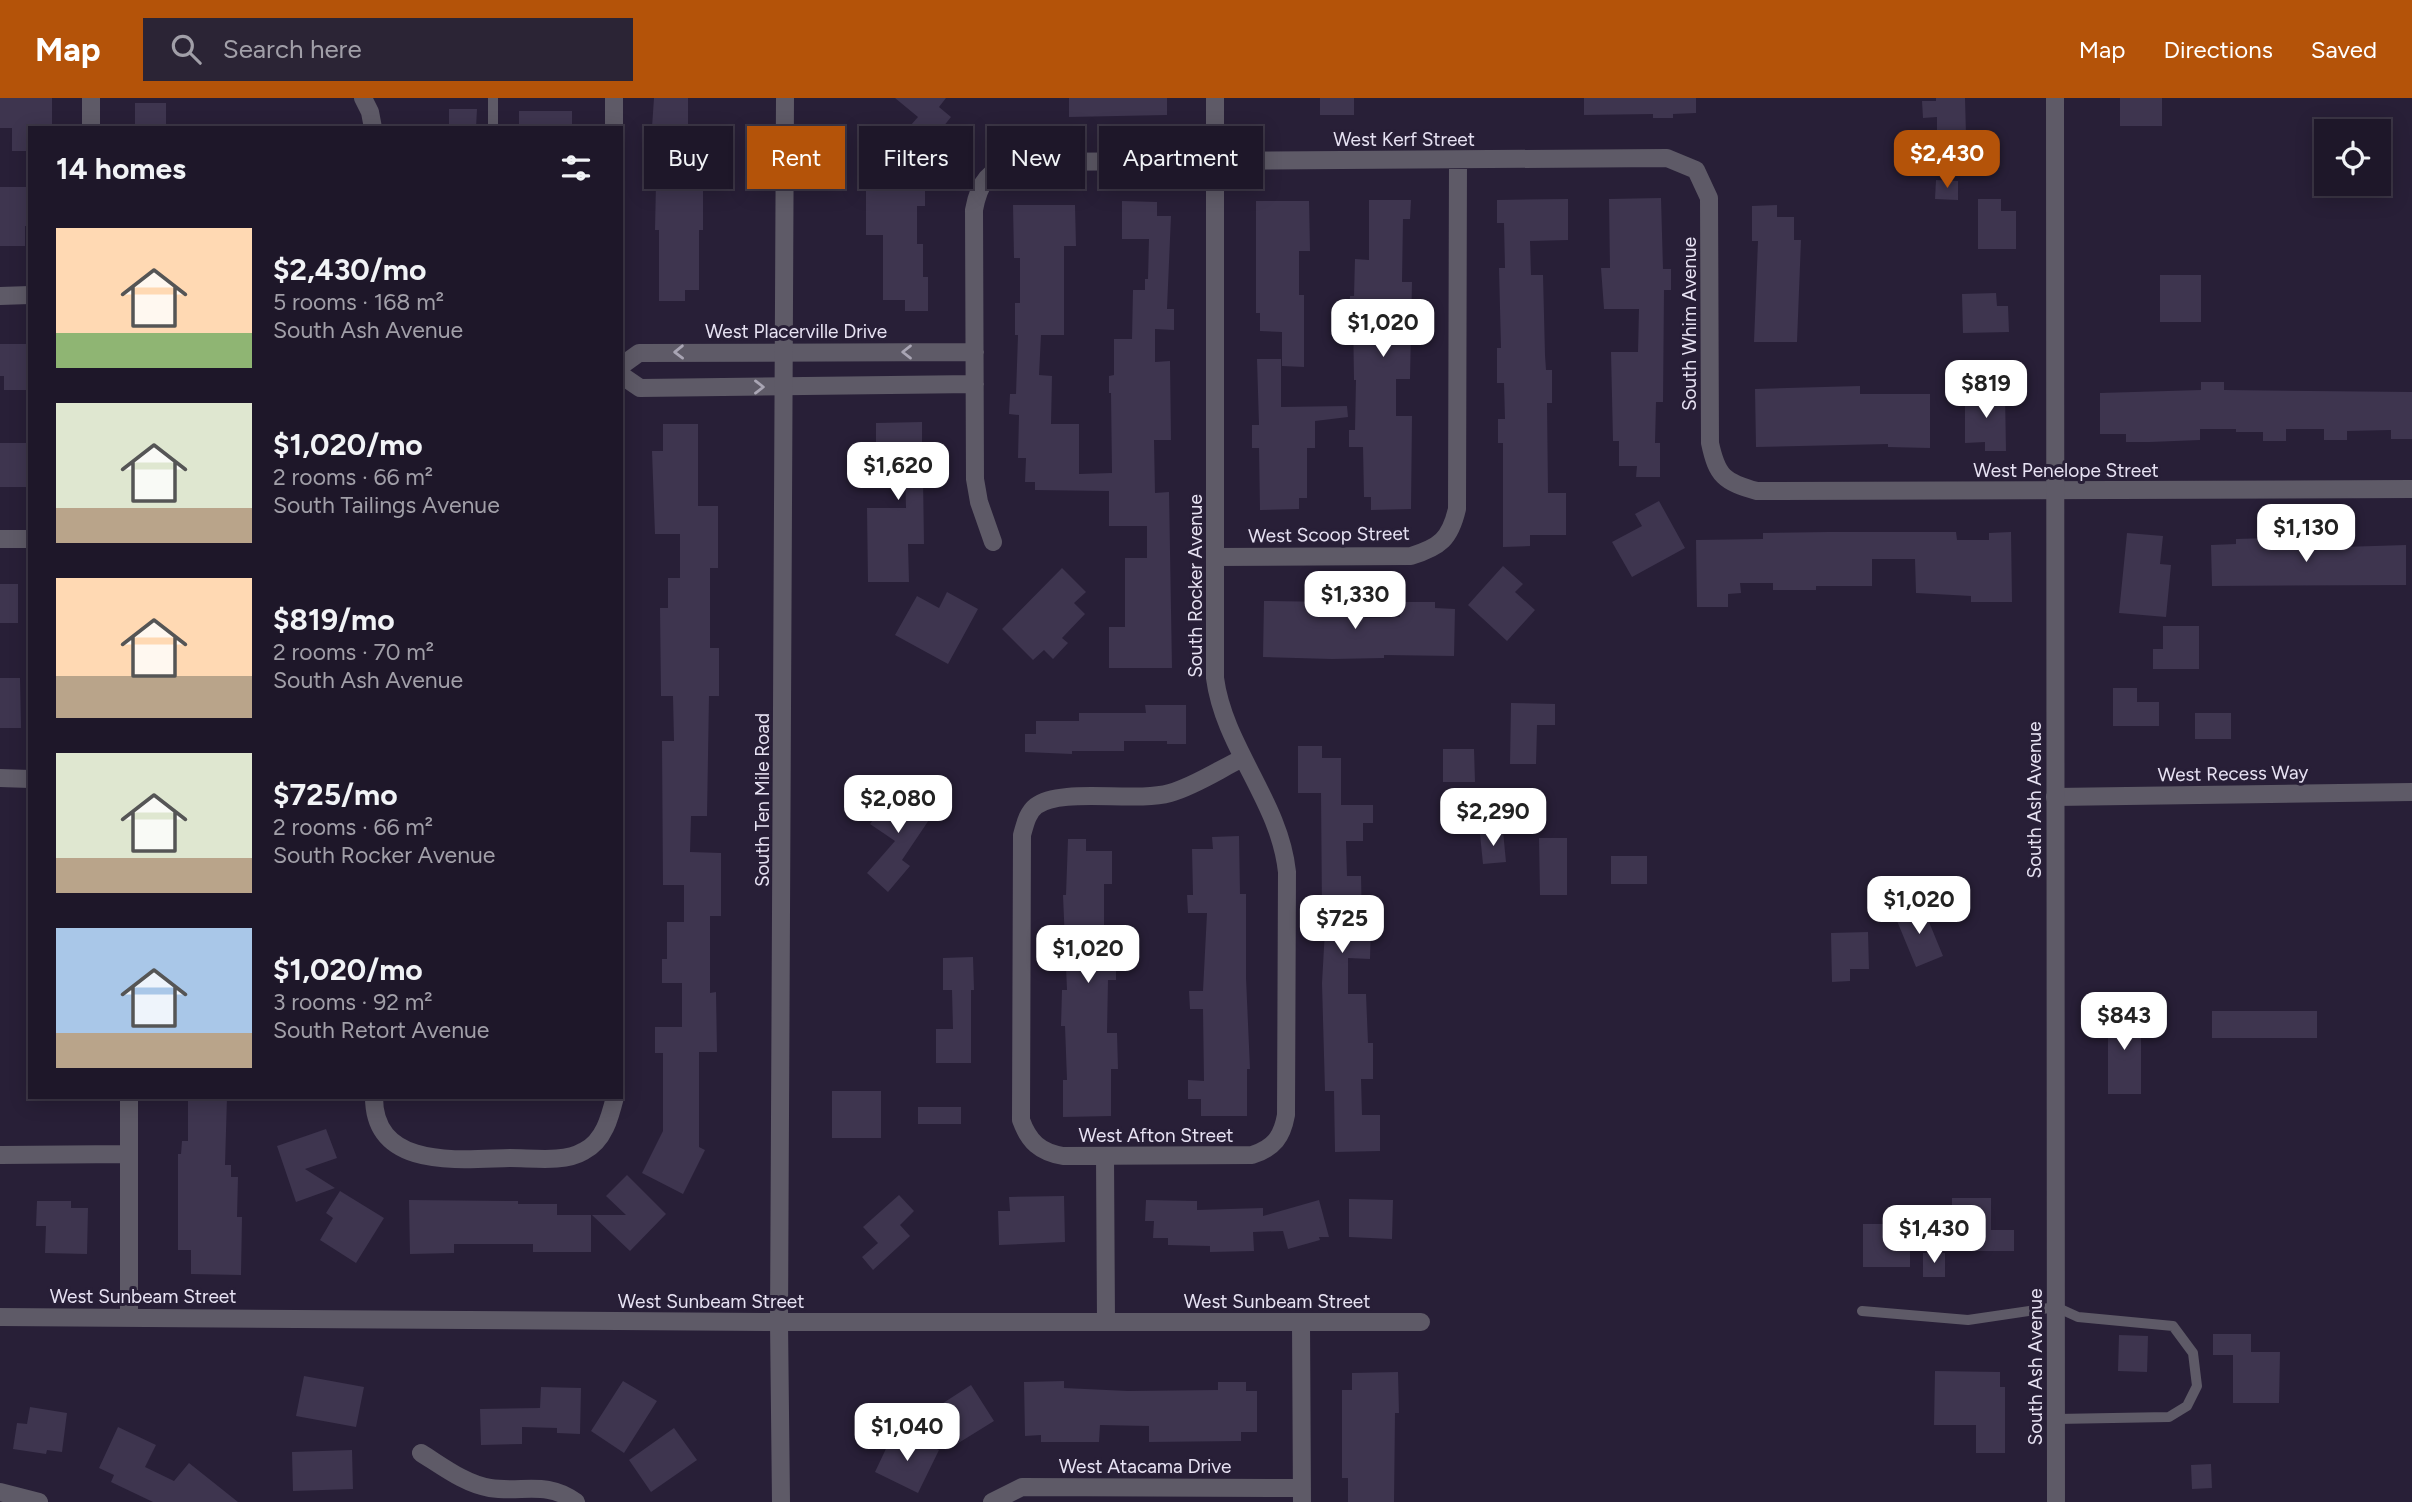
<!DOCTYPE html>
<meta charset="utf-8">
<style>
body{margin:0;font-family:Figtree,sans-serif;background:#2b2435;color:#f1f3f6;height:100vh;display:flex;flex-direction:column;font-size:26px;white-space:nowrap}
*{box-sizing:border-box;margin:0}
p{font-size:23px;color:#a19fa8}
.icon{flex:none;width:38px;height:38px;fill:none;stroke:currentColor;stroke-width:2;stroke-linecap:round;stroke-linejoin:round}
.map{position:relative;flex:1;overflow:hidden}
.panel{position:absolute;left:28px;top:28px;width:595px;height:973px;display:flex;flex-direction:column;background:#1e1729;border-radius:0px;box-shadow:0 4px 18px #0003,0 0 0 2px #3c3646}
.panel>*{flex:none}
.guide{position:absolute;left:644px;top:28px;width:665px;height:63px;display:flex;gap:14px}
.buttons{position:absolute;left:2314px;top:21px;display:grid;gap:14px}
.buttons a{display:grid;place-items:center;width:77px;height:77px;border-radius:0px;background:#1e1729;box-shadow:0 4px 18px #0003,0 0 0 2px #3c3646;font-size:35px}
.price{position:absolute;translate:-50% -60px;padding:0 16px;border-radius:14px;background:#fff;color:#222;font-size:23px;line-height:46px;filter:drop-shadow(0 2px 4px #0008)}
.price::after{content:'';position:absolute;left:50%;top:42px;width:21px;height:16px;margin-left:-10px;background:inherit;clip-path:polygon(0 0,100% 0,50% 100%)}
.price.current{background:#b45309;color:#fff}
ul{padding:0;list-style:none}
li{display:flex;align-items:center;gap:21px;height:175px;padding:0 28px}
li span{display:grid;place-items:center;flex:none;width:196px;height:140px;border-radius:0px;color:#555}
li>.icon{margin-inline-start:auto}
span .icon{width:84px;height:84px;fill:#fffc;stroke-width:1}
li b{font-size:30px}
h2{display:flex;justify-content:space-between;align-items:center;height:84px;padding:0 28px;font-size:30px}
.chip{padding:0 24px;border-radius:0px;background:#1e1729;box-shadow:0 4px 18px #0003,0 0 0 2px #3c3646;font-size:24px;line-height:63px}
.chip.current{background:#b45309;color:#fff}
header{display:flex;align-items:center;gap:42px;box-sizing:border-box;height:98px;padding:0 35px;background:#b45309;color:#fff}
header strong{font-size:33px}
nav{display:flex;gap:38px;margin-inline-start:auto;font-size:24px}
.search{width:490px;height:63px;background:#2b2435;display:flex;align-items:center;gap:18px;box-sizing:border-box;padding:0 24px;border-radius:0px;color:#a19fa8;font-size:26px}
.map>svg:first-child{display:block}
.building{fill:#3e354f}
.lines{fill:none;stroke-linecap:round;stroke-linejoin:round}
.service{stroke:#5e5a67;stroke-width:10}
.minor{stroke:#5e5a67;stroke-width:18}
.tertiary{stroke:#5e5a67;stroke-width:18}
.oneway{stroke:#a9a5b4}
.labels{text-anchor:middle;stroke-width:6;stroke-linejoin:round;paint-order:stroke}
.street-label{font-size:19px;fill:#e7e2f3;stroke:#281f37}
</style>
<header>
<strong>Map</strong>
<div class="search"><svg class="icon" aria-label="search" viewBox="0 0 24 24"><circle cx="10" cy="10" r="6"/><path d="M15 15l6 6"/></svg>Search here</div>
<nav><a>Map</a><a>Directions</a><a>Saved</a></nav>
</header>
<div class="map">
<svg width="2412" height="1404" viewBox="0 0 2412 1404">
<rect width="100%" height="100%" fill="#281f37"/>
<path class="building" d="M0,0h52v29l-22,1v23h-18v-23h-12z
M654,0h34v37h15v95h-4v60h-14v11h-26v-71h-4l1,-48h5v-40h-10z
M895,0h51l-7,9 12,10 -20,25 -21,-16 8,-9z
M1069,0h98v17l-98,2z
M1320,0h34v17h-34z
M1584,0h112v15l-23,1v4h-20v-4l-69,1z
M1936,0h29l1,37 -29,1v-19l-14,1 -1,-17h14z
M2120,0h42v28h-42z
M135,5h31v25h-31z
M449,11h28l-1,19h-27z
M519,13h53v17h-53z
M890,76h26v11h9v21h-8v38h6v33h5v34h-23v-11h-22v-65h-17v-50h24z
M1936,82l22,1v19l-23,-1z
M0,89h30v39h-5v20h-25z
M1661,100l2,71h8v21h-7l-1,112h-7l-1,41h5v34h-24l1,-11h-18v-25h-6l-2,-89h27l1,-43h-35l-3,-41h9l-1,-69z
M1568,101v41l-38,1 1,34h12l2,80 1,15h6v33h-5l1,90h18v42h-36v11l-27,1v-104h-5v-24h7l-1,-36h-7v-35h4l-2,-80h6l-1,-45h-7v-23z
M1978,101h23v12h15v38h-38z
M1369,102h42l-1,19h-7l-1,63h10l-2,97h-14v37h16l-1,93 -40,1v-13h-7l-1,-50h-14v-17h6l1,-50h-2l-1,-67 -4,-1 1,-16h4l1,-37 14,1z
M1122,103l35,1v14h14l-4,93h7v21l-19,-1v33l15,-1 1,79h-17l1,53 14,-1 3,176h-63v-41h16v-69h22v-32h-38v-35l-74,-1v-8h-10l1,-24h-8l1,-43 -10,-1 1,-20h6l2,-59h-3v-32h5v-45h-6l-1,-53h62l1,41h-12v89h-23l-2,40 13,1 -1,48h28v50l33,-1 -1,-80h-2v-17l5,-1v-36h18l1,-49h12v-11h3l1,-40h-27z
M1256,103h53l1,50h-11v44h5v72l-22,-1v-34l-22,-1v-18h-4z
M1777,107v12h17v23h7l-4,102h-43l4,-101h-6v-35z
M2160,177h41v47h-41z
M1996,195l1,13h11l1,26 -46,1 -1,-39z
M0,246h30v46h-26v-14h-4z
M1257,261h24v48l66,-1 1,11 -33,4v27h-8v50h-8v11l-39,1 -1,-62h-7v-23h7z
M2201,284h23v8l188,2v47h-21v-9l-44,1v9h-23v-11h-38v12h-23v-9h-27v-3h-36v11l-50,2h-24v-8h-26v-41l101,-3z
M1860,288v8h70v54l-42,-1v-3l-132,3 -1,-58z
M2005,295l1,58h-21v-9l-20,1v-49z
M922,324v21h8v35h-7l1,66h-16l1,38h-41l-1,-74h39l-1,-38h-29v-47z
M663,326h35v82h20v62h-8v80h9v48h-10l-2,120h-16l-1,36 31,1v63h-11v77l6,-1 1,60h-18v95l6,3 -22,44 -41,-21 21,-42v-78h-8v-26h27v-44h-20v-24h5v-37h17v-37h-21l-1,-144h12l-1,-45h-12l-1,-88h8v-30h12v-44h-25l-3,-83h11z
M0,345h28l-1,44h-27z
M1659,403l26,47 -53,29 -20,-35 30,-16 -7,-12z
M1829,434h127l1,8h32v-7l22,-1 1,70h-41v-6l-55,-3 -1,-34h-43v27h-56v4h-43v-7h-33l1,10 -13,1v13h-31l-1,-67 67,-1v-6z
M2127,435l36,3 -3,28 11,1 -5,52 -47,-4z
M2310,439v11l96,-3v40l-194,1 -1,-41 25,-1v-5z
M1503,468l20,18 -8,8 20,18 -28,31 -39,-36z
M1062,470l24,24 -12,11 11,11 -23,24 6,5 -15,16 -9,-9 -11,10 -31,-31z
M0,486h18v39h-18z
M947,494l31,17 -30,55 -53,-29 22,-39 22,12z
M1364,500l1,20 35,-1v-15h35v6l20,1 -1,47 -70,-1v3l-52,1 -69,-2 1,-56 67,1v-3z
M2163,528h36v43h-46v-20h10z
M0,580h20l1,50h-21z
M2113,590h24v14h22v24h-46z
M1511,605l44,1v21h-18l-1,39h-26z
M1145,607h41v39h-19v-3h-43v10h-52v3l-47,-2v-18h11v-13h43v-8h67z
M2195,615h36v26h-36z
M1298,648h24v12h19v47h32v18h-10v18h-17l1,35h14l1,47h9l-1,36 -22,-1v36h18l2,49h5v36h-12l1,36h18v36l-45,1 -1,-61h-9l-3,-108 4,-71h-4l-1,-119h-23z
M1443,651h31l1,33h-32z
M896,688l37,28 -31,46 8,6 -22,26 -21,-19 28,-32 -25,-17z
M1503,733l3,31 -23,2 -3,-30z
M1239,738l1,58h6v84l4,91h-3v47h-46v-17h-13v-19l16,1 -1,-72h-13l-1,-18h14l4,-78h-19l-1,-18h6l-1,-46h21l-1,-12z
M1539,740h28v57h-27z
M1068,741h18v12h26v33h-8v60h12v36h-8l-1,53h10l1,36h-7v47l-48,1v-37h4l-2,-54h-4l1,-36h5l-4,-95h3z
M1611,758h36v28h-36z
M1922,807l21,51 -27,11 -21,-51z
M1868,834l1,37h-19v12l-18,1 -1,-49z
M973,859l1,33h-3v73h-35v-34h17l-1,-39h-9v-32z
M2108,913h33v83h-33z
M2212,913h105v27h-105z
M832,993h49v47h-49z
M188,999h39l-2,68h6v12h7l-1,40h5l-1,58 -50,-1v-24h-13v-96h3l1,-13h6z
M918,1009h43v17h-43z
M326,1031l11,29 -32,11 30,19 -39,14 -19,-56z
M627,1077l39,39 -36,37 -38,-36h34l-20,-19z
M340,1093l44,27 -28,45 -36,-23 13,-22 -7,-5z
M899,1097l15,16 -14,14 10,11 -37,34 -11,-13 16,-14 -15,-16z
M1064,1098l1,46 -66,3 -1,-34h12l-1,-14z
M1952,1100h39v32h23v21h-62z
M1349,1101l44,1 -1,39 -43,-2z
M409,1102l109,1v3h39v11h34v37h-58v-8h-79v9l-44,1z
M1146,1102l51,1v9l66,-2v8l56,-16 10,37h-10l1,3 -32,9 -5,-18 -30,1 1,19 -44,1v-6l-42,-1v-7h-15l1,-17h-9z
M37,1103h34v7h17l-1,46 -42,-1 1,-27h-10z
M1863,1126h47v43h-47z
M1923,1155h22v24h-22z
M2213,1236h38v18h29l-1,51h-46v-48h-20z
M2119,1237l29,1 -1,36 -29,-1z
M1935,1273l65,1v15h5v66h-29v-28h-42z
M1398,1274l1,41h-4l-1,89h-46v-24h-6v-88h10v-17z
M304,1278l60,11 -8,40 -60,-11z
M623,1283l34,20 -33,52 -33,-22z
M1064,1283v7l64,3 90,-1v-8h28v9h11v41h-16v9l-92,1v-16l-49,-1 -1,17h-58v-7l-16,1 -1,-54z
M971,1287l23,36 -42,26 -14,-22 7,-5 -8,-13z
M541,1289l40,1 -1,46 -23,-1v-5l-35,-1v17l-41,1 -1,-36 60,-1z
M30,1309l37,6 -5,39 -15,-2 -1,4 -33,-5 4,-26 10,1z
M118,1329l38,18 -11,22 29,14 15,-18 49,39h-85l-42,-20 3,-7 -15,-7z
M674,1330l23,32 -46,32 -22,-32z
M892,1338l21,10 3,-7 23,11 -21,43 -43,-21z
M352,1352l1,39 -60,2 -1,-39z
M2211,1366l1,24 -20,1 -1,-24z"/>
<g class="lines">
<path class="service" d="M493,0v30
M1862,1213l106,9 88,-13 22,10 95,9 20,27 4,33 -10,20 -18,11 -113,2"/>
<path class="minor" d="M91,0v30
M363,0l7,14 3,16
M614,0v30
M1215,0v580c9,69 65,124 72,194l-1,243c-4,22 -12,33 -34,40l-189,1c-23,-4 -34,-14 -42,-36l1,-285c3,-10 5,-22 14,-29 25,-19 98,-3 134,-13 25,-7 50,-24 73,-35
M0,198l30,-1
M621,268l18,-13 336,-1
M621,277l19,13 335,-4
M0,441h30
M993,444l-14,-40 -4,-23 -1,-269c5,-28 15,-41 43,-48l650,-4 29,12 13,28 1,245c7,33 14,39 47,48l655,-2
M1215,459l196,-1c29,-9 39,-17 46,-47l1,-349
M0,680l30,1
M2055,699l357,-5
M374,999c0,74 88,62 136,61 23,0 54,5 74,-7 20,-10 26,-34 31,-54
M0,1057l129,-1
M1105,1058l1,166
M129,1218v-219
M1301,1224l1,180
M421,1355c21,13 44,31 69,35 33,5 56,-8 86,14
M0,1394l39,10
M992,1404l30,-15 280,1"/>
<path class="tertiary" d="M2055,0l1,1404
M0,1219l779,5h642
M781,1404l-2,-180 6,-1224"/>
</g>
<defs><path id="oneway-chevron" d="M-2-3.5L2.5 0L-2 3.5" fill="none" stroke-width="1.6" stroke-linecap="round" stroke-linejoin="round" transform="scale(1.75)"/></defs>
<g class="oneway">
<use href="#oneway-chevron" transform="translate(679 254) rotate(179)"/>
<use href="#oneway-chevron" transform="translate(907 254) rotate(-180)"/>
<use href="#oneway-chevron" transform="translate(759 289)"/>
</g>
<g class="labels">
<g class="street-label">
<text x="1404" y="48">West Kerf Street</text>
<text transform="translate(1689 226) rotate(-90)" y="7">South Whim Avenue</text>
<text x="796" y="240">West Placerville Drive</text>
<text x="2066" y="379">West Penelope Street</text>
<text transform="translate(1329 436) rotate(-1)" y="7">West Scoop Street</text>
<text transform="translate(1195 488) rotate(-90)" y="7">South Rocker Avenue</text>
<text transform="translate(2233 675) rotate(-1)" y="7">West Recess Way</text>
<text transform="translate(762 702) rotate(-90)" y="7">South Ten Mile Road</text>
<text transform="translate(2034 702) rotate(-90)" y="7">South Ash Avenue</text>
<text x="1156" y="1044">West Afton Street</text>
<text x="143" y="1205">West Sunbeam Street</text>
<text x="711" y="1210">West Sunbeam Street</text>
<text x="1277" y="1210">West Sunbeam Street</text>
<text transform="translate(2035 1269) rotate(-90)" y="7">South Ash Avenue</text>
<text x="1145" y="1375">West Atacama Drive</text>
</g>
</g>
</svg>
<div class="buttons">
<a><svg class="icon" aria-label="locate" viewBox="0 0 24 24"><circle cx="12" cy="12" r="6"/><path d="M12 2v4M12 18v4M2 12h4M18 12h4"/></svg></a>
</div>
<b class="price current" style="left:1947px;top:92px">$2,430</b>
<b class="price" style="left:1383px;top:261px">$1,020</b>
<b class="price" style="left:1986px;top:322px">$819</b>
<b class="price" style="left:898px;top:404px">$1,620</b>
<b class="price" style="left:2306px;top:466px">$1,130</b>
<b class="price" style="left:1355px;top:533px">$1,330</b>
<b class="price" style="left:898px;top:737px">$2,080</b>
<b class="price" style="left:1493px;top:750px">$2,290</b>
<b class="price" style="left:1919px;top:838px">$1,020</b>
<b class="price" style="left:1342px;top:857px">$725</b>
<b class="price" style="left:1088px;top:887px">$1,020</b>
<b class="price" style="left:2124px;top:954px">$843</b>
<b class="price" style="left:1934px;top:1167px">$1,430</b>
<b class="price" style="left:907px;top:1365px">$1,040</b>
<div class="guide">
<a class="chip">Buy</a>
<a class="chip current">Rent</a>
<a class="chip">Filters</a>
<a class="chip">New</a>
<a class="chip">Apartment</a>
</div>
<section class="panel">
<h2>14 homes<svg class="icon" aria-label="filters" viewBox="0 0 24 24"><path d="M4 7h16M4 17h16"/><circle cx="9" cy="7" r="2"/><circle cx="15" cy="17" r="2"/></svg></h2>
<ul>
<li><span style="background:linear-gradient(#ffd9b3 75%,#8fb573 0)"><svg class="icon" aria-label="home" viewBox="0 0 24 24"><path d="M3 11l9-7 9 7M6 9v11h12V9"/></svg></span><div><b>$2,430/mo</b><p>5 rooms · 168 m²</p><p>South Ash Avenue</p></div></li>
<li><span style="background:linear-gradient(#dfe7d0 75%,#b9a48a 0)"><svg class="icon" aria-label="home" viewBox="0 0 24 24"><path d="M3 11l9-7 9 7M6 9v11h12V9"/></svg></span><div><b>$1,020/mo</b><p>2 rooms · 66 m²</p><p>South Tailings Avenue</p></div></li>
<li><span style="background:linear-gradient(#ffd9b3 70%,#b9a48a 0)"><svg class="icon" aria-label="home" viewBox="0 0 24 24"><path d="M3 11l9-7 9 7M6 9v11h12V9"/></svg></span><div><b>$819/mo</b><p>2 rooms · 70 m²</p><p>South Ash Avenue</p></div></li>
<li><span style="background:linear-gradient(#dfe7d0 75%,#b9a48a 0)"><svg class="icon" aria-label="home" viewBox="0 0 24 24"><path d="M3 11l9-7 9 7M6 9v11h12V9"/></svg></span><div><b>$725/mo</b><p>2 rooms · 66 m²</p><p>South Rocker Avenue</p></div></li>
<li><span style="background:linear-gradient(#a9c7e8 75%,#b9a48a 0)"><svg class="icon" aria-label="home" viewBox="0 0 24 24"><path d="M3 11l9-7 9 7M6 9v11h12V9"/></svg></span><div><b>$1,020/mo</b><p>3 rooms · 92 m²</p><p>South Retort Avenue</p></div></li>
</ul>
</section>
</div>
